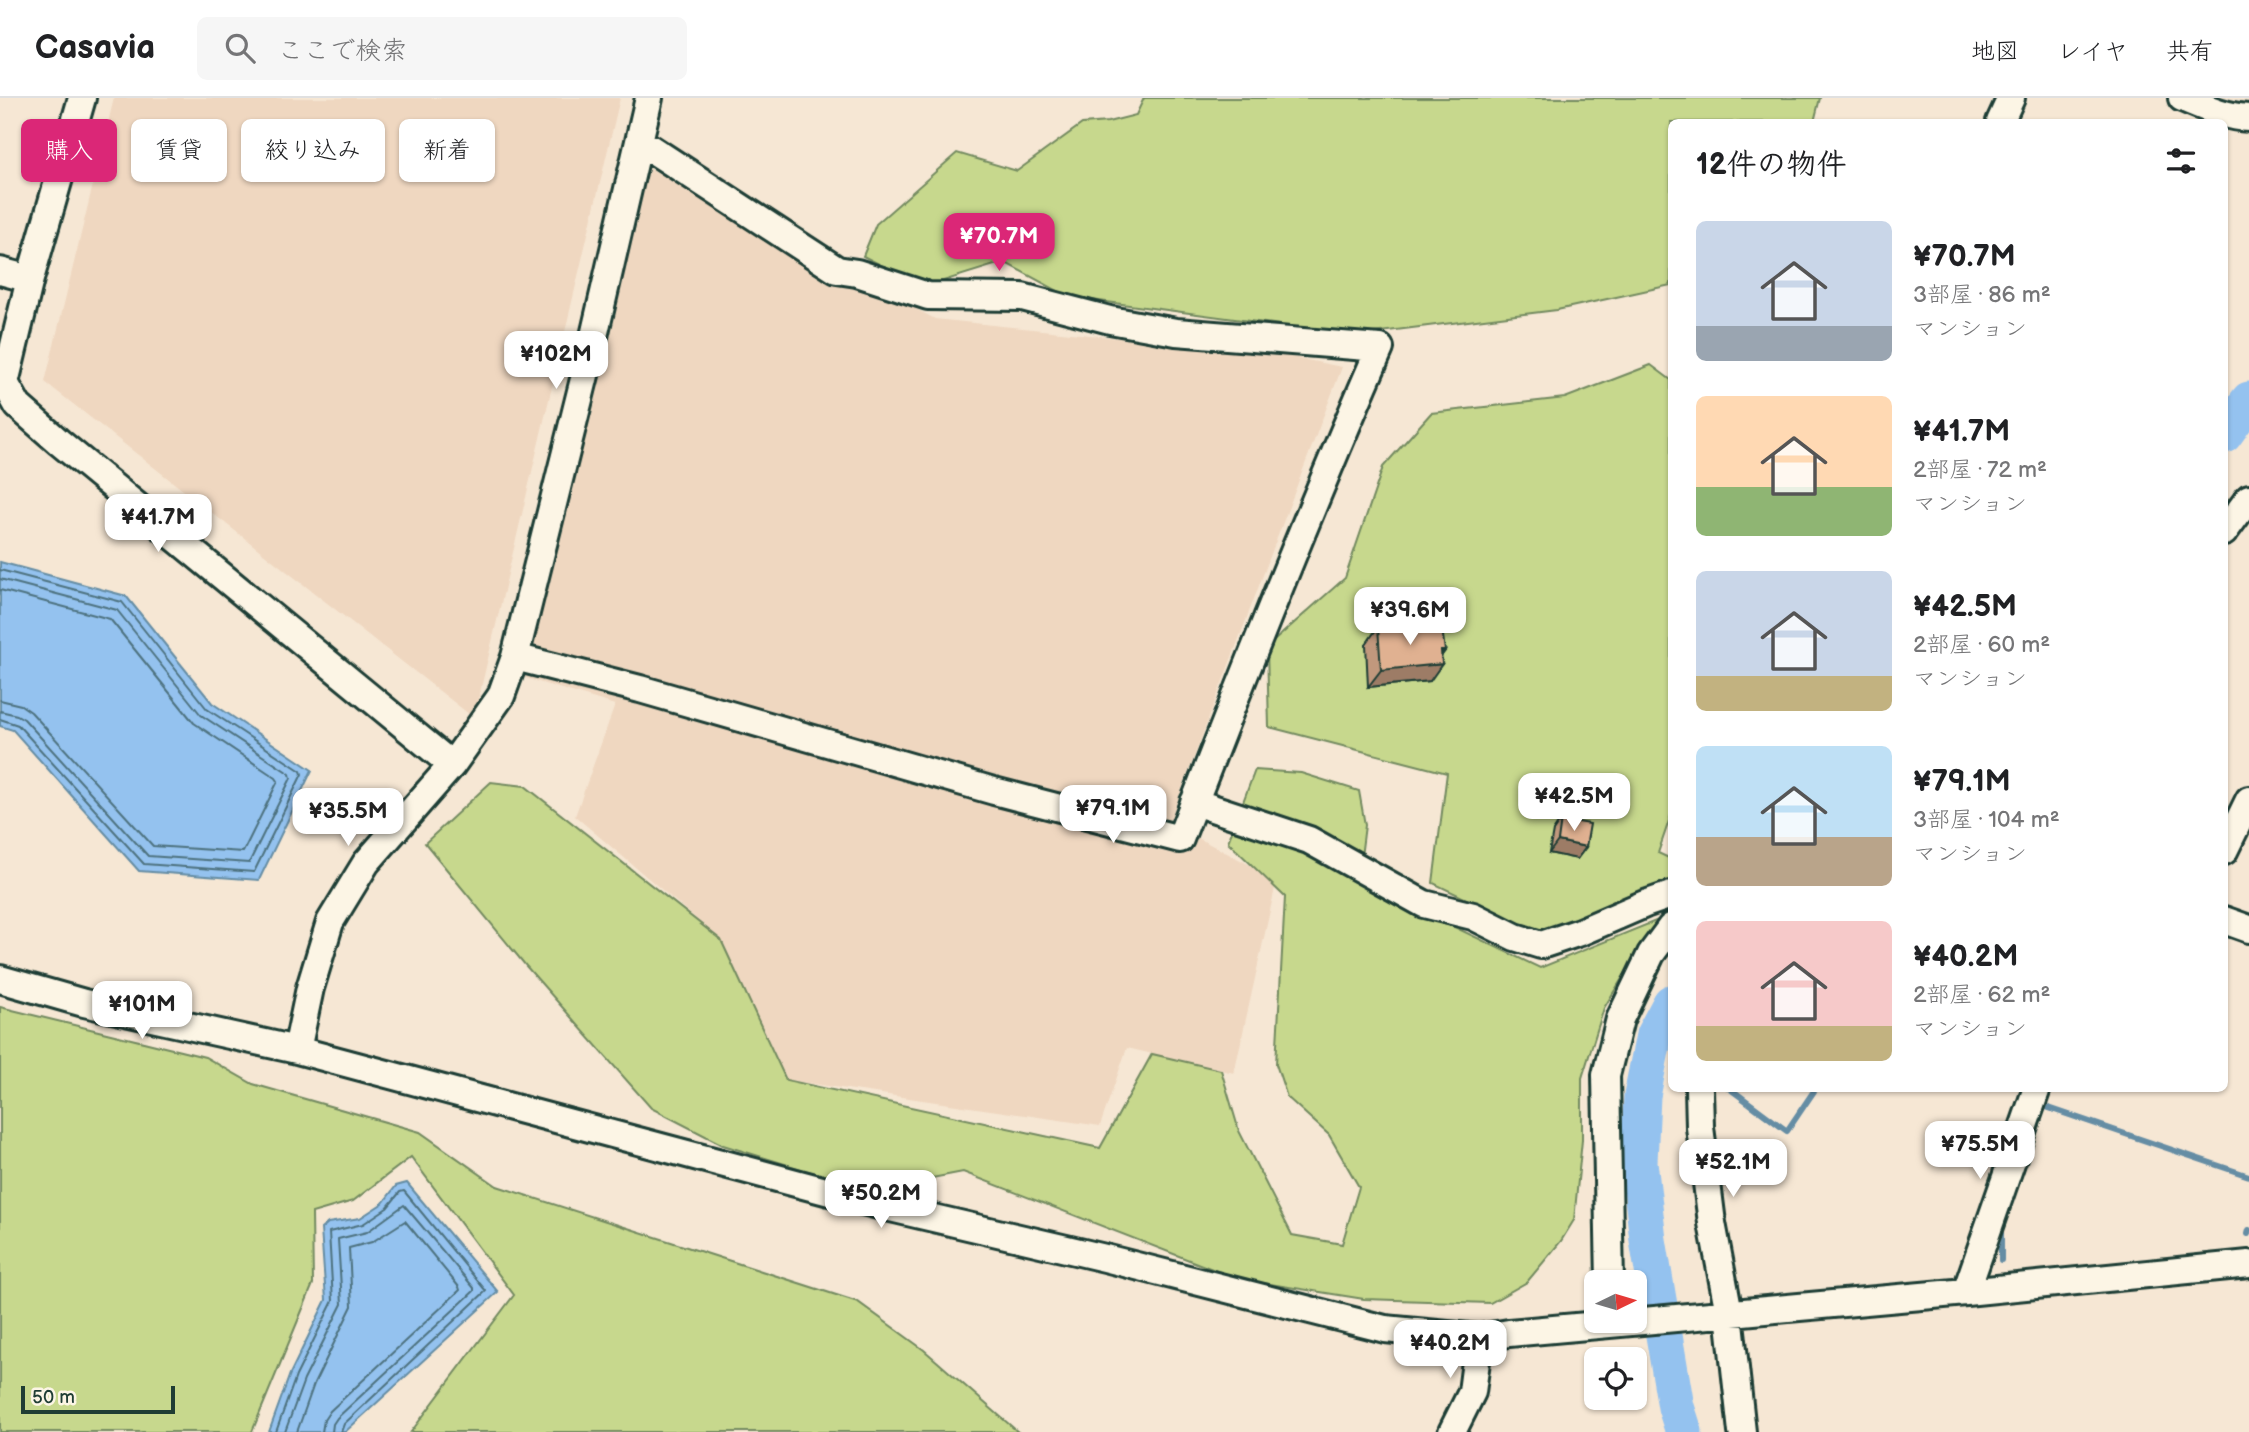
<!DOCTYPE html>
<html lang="ja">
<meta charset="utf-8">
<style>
body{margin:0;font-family:"Balsamiq Sans","Klee One",sans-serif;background:#f6f6f6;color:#202124;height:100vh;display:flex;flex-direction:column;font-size:26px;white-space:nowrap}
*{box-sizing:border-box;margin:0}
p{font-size:23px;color:#757577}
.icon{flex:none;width:38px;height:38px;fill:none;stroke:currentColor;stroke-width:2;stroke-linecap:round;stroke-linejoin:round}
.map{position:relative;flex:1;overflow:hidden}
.sheet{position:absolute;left:1668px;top:21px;width:560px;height:973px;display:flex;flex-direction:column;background:#fff;border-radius:10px;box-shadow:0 2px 5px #0004}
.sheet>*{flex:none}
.top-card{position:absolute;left:21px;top:21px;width:665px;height:63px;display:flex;gap:14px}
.needle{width:46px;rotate:85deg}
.tools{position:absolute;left:1584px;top:1172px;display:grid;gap:14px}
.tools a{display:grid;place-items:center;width:63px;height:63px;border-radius:10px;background:#fff;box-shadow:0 2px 5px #0004;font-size:35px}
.scale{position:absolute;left:21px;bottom:18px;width:154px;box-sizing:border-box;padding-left:7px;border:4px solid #1f3d34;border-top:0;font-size:19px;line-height:24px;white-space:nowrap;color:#1f3d34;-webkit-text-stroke:5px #fcf5e5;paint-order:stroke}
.price{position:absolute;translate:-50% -60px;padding:0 16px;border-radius:14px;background:#fff;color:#222;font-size:23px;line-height:46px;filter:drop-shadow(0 2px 4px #0008)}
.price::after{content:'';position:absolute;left:50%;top:42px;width:21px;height:16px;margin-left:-10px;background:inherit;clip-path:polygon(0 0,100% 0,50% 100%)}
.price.selected{background:#db2777;color:#fff}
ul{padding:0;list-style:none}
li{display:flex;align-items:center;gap:21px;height:175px;padding:0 28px}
li span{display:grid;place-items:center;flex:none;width:196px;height:140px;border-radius:10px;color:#555}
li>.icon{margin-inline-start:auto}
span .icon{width:84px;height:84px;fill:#fffc;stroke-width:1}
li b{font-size:30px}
h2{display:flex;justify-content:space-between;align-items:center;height:84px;padding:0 28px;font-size:30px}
.tag{padding:0 24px;border-radius:10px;background:#fff;box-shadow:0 2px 5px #0004;font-size:24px;line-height:63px}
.tag.selected{background:#db2777;color:#fff}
header{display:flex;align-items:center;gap:42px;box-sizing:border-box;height:98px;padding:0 35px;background:#fff;border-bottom:2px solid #e0e0e0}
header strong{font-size:33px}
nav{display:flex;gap:38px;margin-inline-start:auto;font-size:24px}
.search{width:490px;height:63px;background:#f6f6f6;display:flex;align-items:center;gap:18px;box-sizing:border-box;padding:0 24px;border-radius:10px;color:#757577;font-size:26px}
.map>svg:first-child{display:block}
.built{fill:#efd7c0}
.green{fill:#c7d88d;stroke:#738a60;stroke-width:2}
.water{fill:#94c2ef;stroke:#658da4;stroke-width:2}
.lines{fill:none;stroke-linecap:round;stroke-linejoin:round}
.shore{stroke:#4e727f;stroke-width:2}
.stream{stroke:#658da4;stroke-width:6}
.river{stroke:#94c2ef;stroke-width:37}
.minor-casing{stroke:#1f3d34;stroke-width:32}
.minor{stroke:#fcf5e5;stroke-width:26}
.wall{fill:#c1987d;stroke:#1f3d34;stroke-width:2}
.shaded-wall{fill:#9d7c66;stroke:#1f3d34;stroke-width:2}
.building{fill:#e0b191;stroke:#1f3d34;stroke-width:2}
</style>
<header>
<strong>Casavia</strong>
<div class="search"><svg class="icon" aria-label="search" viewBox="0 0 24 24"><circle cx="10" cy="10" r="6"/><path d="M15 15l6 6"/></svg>ここで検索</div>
<nav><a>地図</a><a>レイヤ</a><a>共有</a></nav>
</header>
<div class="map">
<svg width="2249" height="1334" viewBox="0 0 2249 1334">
<rect width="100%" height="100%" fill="#f6e7d4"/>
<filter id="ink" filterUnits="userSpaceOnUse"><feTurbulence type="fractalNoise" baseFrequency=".0143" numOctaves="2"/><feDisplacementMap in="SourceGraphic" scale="14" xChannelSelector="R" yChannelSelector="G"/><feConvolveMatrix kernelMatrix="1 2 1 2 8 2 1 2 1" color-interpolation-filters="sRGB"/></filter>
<g filter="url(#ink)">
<path class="built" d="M114,0h506l-146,620 -429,-336z
M647,69l288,152 347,36 60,12 -173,456 108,56 -43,194 -107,-25 -27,78 -314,-46 -65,-140 -146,-124 40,-111 -93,-28z"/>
<path class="green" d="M1144,0h676l-6,24h-143v163l-114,25 -201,25 -287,-38 -65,-35 -80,25 -61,-31 13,-32 81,-71 60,18 65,-47 26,-2 28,-7z
M1651,267l20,15v435l-13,38 13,6v23l-119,47h-23l-96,-46 14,-110 -178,-46 -2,-80 78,-69 38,-111 48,-54 134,-15z
M1255,672l46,3 58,18 6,34 -7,56 182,87 118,-48 -54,88 -22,70v62l-8,80 -13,21 -34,41 -37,21 -126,-4 -126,-20 -275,-107 -93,18 -147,-45 -72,-37 -125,-142 -101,-123 66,-61 34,4 196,154 65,140 314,68 52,-94 69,16 18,61 53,104 50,9 17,-57 -30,-52 -42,-38 -11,-33 9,-167 -57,-55z
M0,909l205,50 48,27 167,48 77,54 361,116 66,48 94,82h-607l103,-137 -103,-138 -58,44 -41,12 1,71 -61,148h-252z"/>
<path class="water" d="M0,464l126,34 86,107 100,67 -53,110 -120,-9 -126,-141 -13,-4z
M407,1085l91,109 -153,140h-76l21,-58 36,-74 -5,-71 7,-6 32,-5 23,-15 13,-17z"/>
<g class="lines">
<path class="shore" d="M0,472l122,32 85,107 94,62 1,3 -48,98 -110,-8 -126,-139 -18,-6
M0,481l117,31 84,105 89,59 1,4 -42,85 -101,-7 -124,-137 -7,-4 -17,-4
M0,492l110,29 84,104 82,55 2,3 -35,71 -90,-6 -122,-134 -10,-7 -21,-5
M276,1334l20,-56 37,-75 -4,-69 34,-8 24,-16 13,-16 4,-1 82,100 -142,133 -3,8
M285,1334l19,-52 38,-76 -4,-65 29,-7 37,-27 70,83v3l-137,127 -4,6 -1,8
M297,1334l17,-48 38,-78 -3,-58 23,-6 33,-21 54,66 1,3 -130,121 -6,9 -2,12"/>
<path class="stream" d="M1729,990l58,43 29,-43
M2043,1008l206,70
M2001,1127v35
M2248,1136l1,-4"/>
<path class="river" d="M2224,337l25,-35
M1671,905l-17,32 -12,61 -3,66 9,78 28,167 8,25"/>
<defs>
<path id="minor" d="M2182,0c22,9 43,19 67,20
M2000,24l11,-24
M0,173l30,8 52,-181
M30,181l-25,104 13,23 41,36 393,323
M2224,434l25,-34
M515,559l125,32 354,102 186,48c64,-165 129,-329 200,-491l-204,-16 -66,-12 -88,-23 -94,-1 -71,-23 -20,-3 -198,-129
M1194,704l115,38 115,64 49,12 42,21 26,8 39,-13 65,-28 26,-9
M2224,753l25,-51
M2224,822l25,9
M0,881l84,24 213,47 585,156 223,52 280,71 94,9 30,-5 457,-41 283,-28
M297,952l13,-62 20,-66 36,-59 86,-98 49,-69 14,-39 71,-286 63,-273
M1699,990l1,39 12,96 17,90 13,119
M1610,1185l-4,-208 14,-56 31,-65 20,-27
M1966,1194l71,-204
M1452,1334l20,-40 7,-54"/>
</defs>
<use href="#minor" class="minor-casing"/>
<use href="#minor" class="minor"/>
</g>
<path class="wall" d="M1378,529l32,4 35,20 -3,4 -12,26 -62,6 -2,-43z
M1561,721l25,28 -9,12 -28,-6 4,-22z"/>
<path class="shaded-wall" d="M1445,553l-10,14 7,-1 -12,17 -62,6 13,-17z
M1558,743l28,6 -9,12 -28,-6z"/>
<path class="building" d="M1409,526l1,7 32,-3 3,23h-4l1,13 -61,6 -3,-43z
M1561,721l29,5 -4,23 -28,-6z"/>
</g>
</svg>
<div class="tools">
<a><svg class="needle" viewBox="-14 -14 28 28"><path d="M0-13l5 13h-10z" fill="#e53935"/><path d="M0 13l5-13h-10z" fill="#757577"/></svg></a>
<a><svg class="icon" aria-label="locate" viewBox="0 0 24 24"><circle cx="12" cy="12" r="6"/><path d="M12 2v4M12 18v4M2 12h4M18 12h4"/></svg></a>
</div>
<div class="scale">50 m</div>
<b class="price selected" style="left:999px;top:175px">¥70.7M</b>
<b class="price" style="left:556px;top:293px">¥102M</b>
<b class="price" style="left:158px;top:456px">¥41.7M</b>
<b class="price" style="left:1410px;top:549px">¥39.6M</b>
<b class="price" style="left:1574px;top:735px">¥42.5M</b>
<b class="price" style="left:1113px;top:747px">¥79.1M</b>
<b class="price" style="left:348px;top:750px">¥35.5M</b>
<b class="price" style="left:142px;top:943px">¥101M</b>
<b class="price" style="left:1980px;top:1083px">¥75.5M</b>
<b class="price" style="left:1733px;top:1101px">¥52.1M</b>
<b class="price" style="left:881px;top:1132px">¥50.2M</b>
<b class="price" style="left:1450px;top:1282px">¥40.2M</b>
<div class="top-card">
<a class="tag selected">購入</a>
<a class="tag">賃貸</a>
<a class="tag">絞り込み</a>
<a class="tag">新着</a>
</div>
<section class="sheet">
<h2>12件の物件<svg class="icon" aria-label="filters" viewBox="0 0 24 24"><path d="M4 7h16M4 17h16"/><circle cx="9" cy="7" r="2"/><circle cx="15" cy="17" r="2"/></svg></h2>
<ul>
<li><span style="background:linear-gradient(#c9d6e8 75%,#9aa5b1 0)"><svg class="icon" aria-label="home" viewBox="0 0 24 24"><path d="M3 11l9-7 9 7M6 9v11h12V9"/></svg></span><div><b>¥70.7M</b><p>3部屋 · 86 m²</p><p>マンション</p></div></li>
<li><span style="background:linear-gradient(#ffd9b3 65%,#8fb573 0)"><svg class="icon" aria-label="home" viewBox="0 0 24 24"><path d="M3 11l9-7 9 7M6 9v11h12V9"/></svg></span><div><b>¥41.7M</b><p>2部屋 · 72 m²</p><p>マンション</p></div></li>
<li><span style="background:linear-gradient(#c9d6e8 75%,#c2b280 0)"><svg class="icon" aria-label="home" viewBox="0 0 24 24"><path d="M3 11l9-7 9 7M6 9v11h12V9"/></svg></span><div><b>¥42.5M</b><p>2部屋 · 60 m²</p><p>マンション</p></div></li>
<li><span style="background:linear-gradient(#bfe0f5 65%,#b9a48a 0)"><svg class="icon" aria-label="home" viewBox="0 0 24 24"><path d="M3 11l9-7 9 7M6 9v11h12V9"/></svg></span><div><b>¥79.1M</b><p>3部屋 · 104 m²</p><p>マンション</p></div></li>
<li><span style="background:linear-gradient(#f6c9c9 75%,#c2b280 0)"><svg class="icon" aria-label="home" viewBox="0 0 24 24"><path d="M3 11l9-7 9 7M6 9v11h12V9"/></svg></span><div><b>¥40.2M</b><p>2部屋 · 62 m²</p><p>マンション</p></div></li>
</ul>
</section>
</div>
